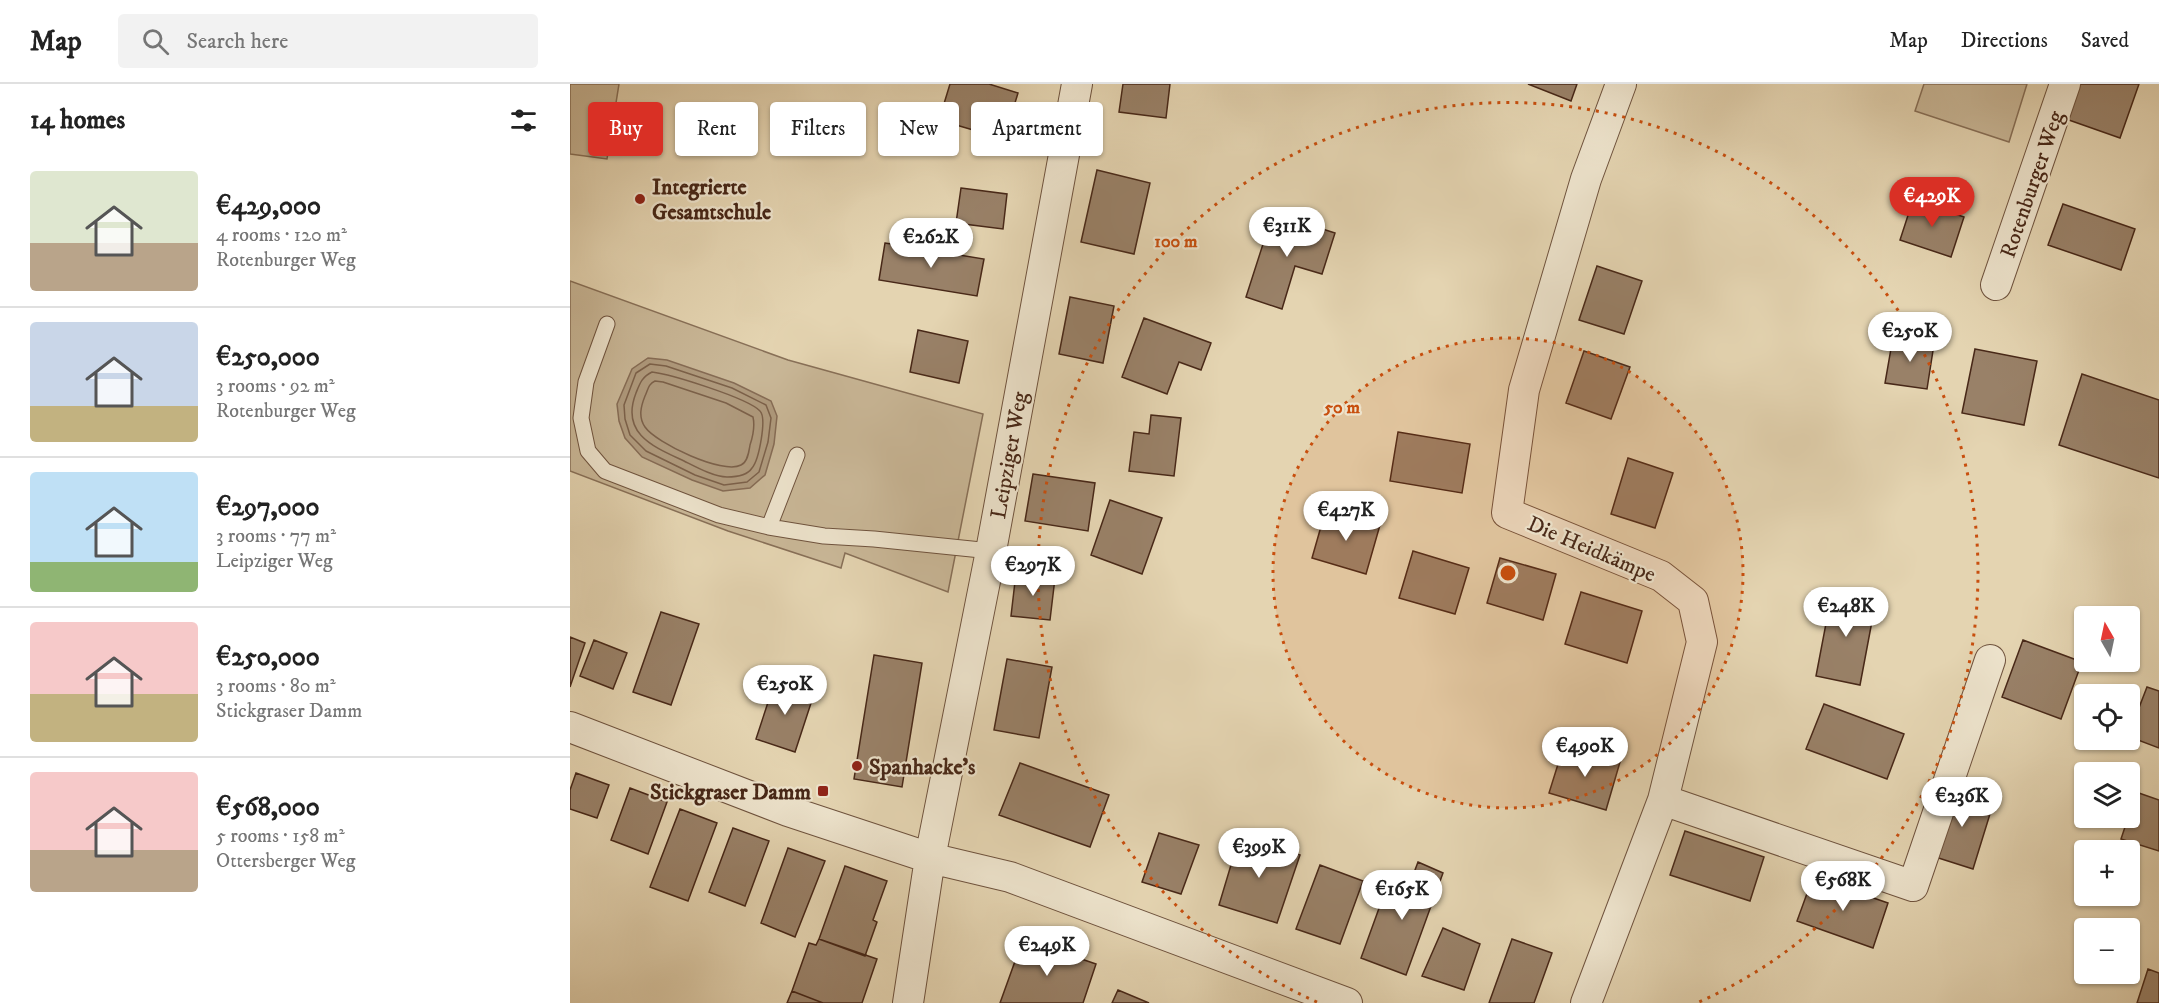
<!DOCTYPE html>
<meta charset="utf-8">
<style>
body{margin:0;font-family:"IM FELL DW Pica",serif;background:#f2f2f2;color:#222;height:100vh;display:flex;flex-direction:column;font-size:22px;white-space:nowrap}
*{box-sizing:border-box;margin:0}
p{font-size:20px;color:#767676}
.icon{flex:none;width:33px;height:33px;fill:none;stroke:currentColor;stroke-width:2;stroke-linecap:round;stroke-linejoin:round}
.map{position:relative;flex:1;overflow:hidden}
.side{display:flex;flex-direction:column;background:#fff;width:570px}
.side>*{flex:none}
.banner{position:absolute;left:18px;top:18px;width:570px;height:54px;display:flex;gap:12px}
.needle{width:39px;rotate:351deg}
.buttons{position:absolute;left:1504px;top:522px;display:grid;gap:12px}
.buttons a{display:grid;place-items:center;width:66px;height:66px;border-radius:6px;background:#fff;box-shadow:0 2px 4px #0004;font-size:30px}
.price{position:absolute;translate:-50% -51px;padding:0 14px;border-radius:21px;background:#fff;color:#222;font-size:20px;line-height:39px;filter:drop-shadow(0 2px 3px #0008)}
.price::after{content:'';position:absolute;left:50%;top:36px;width:18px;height:14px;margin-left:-9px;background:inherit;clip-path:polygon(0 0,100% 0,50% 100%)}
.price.selected{background:#d93025;color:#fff}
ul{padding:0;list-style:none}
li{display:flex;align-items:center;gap:18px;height:150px;padding:0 30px}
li+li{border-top:2px solid #e0e0e0}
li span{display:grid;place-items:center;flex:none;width:168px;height:120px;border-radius:6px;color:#555}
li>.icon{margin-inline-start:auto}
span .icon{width:72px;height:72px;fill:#fffc;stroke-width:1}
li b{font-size:26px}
h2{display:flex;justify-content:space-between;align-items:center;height:72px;padding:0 30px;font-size:26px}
.pill{padding:0 21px;border-radius:6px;background:#fff;box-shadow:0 2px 4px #0004;font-size:21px;line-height:54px}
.pill.selected{background:#d93025;color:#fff}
header{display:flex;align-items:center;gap:36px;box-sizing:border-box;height:84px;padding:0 30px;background:#fff;border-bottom:2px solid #e0e0e0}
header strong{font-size:28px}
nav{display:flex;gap:33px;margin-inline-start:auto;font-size:21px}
.search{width:420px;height:54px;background:#f2f2f2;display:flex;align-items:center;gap:15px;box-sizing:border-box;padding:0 21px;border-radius:6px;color:#767676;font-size:22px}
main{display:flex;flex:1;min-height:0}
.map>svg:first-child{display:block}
.green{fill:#c9b797;stroke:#887058;stroke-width:1.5}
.water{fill:#af9a7d;stroke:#866c55;stroke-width:1.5}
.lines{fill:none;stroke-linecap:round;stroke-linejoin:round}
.shore{stroke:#7c614a;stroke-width:1.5}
.building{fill:#998168;stroke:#482818;stroke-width:1.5}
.service-casing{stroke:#6f533e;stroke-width:17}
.minor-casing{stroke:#6f533e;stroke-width:32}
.service{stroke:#ede3cc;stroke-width:15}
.minor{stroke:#ede3cc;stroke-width:30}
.ring{fill:none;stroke:#c84f0e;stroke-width:3;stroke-dasharray:3 6}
.poi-dot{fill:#8f2418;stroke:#ede3cc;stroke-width:2}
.labels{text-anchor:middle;stroke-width:4.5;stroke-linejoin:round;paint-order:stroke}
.street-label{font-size:22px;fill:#482818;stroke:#ede3cc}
.poi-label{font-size:22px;font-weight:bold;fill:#482818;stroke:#ede3cc;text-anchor:start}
.centre{fill:#c84f0e;stroke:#ede3cc;stroke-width:3}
.ring-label{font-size:18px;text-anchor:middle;font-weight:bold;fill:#c84f0e;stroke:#ede3cc;stroke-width:4.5;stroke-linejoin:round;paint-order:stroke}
</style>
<header>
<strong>Map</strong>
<div class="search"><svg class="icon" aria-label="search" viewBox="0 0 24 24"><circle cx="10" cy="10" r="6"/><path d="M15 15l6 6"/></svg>Search here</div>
<nav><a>Map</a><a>Directions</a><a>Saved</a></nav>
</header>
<main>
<section class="side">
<h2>14 homes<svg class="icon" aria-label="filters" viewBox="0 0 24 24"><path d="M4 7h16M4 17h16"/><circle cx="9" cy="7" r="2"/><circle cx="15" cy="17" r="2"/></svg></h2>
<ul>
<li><span style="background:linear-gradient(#dfe7d0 60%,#b9a48a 0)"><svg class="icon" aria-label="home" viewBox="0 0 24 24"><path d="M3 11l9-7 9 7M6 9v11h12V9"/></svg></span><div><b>€429,000</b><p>4 rooms · 120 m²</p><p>Rotenburger Weg</p></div></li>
<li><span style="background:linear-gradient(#c9d6e8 70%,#c2b280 0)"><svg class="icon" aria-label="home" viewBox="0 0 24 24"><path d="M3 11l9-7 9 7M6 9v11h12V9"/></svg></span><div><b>€250,000</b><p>3 rooms · 92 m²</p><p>Rotenburger Weg</p></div></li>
<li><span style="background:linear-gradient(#bfe0f5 75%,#8fb573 0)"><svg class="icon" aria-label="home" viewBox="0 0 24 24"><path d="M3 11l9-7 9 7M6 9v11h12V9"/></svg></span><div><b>€297,000</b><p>3 rooms · 77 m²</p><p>Leipziger Weg</p></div></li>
<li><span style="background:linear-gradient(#f6c9c9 60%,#c2b280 0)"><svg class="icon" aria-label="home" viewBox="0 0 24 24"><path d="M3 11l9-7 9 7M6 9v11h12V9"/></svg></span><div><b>€250,000</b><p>3 rooms · 80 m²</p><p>Stickgraser Damm</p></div></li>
<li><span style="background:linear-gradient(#f6c9c9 65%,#b9a48a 0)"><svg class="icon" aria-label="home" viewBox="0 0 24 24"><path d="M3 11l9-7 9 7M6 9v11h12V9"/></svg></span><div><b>€568,000</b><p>5 rooms · 158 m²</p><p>Ottersberger Weg</p></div></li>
</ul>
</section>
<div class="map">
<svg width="1589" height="919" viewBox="0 0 1589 919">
<rect width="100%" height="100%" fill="#e4d4b1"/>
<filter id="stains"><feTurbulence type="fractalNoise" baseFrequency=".00333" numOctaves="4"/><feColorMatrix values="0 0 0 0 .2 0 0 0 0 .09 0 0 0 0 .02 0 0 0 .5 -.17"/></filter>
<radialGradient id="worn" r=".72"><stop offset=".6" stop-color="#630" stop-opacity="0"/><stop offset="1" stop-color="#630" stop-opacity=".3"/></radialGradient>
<path class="green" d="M0,0h49l-12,75 -37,-5z
M1354,0h103l-18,58 -94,-31z
M0,197l218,79 195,54 -35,178 -103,-39 -4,15 -113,-37 -158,-60z"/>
<path class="water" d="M78,274l19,2 67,23 37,18 6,15 -3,28 -9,31 -15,13 -27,3 -31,-11 -50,-23 -17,-19 -6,-17 -2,-17 15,-35z"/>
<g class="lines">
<path class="shore" d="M80,280l16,2 66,22 34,17 5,13 -3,24 -9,30 -12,10 -23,3 -29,-10 -49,-24 -16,-16 -5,-16 -1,-14 12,-32z
M82,288c18,2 96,26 108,39 7,7 -1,49 -8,57 -5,8 -16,9 -25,9 -13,0 -31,-10 -43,-16 -30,-14 -64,-27 -48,-68 4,-10 6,-16 16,-21z
M85,297l8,1 63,21 27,14c2,9 0,19 -3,28 -1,6 -2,17 -9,20 -18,10 -85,-22 -96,-38 -7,-10 -4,-21 0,-31 3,-6 3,-12 10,-15z"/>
</g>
<path class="building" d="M380,0h39l29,9 -14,46 -65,-19z
M553,0h47l-4,34 -47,-6z
M958,0h49l-6,17z
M1508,0h61l-19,54 -54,-19z
M527,86l53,13 -16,71 -53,-12z
M391,104l46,6 -4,35 -47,-6z
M1343,116l51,17 -13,40 -51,-17z
M1493,120l72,25 -14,41 -73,-25z
M703,129l62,20 -13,41 -27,-8 -13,43 -36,-12z
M315,159l99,16 -7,37 -98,-16z
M1027,182l45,15 -18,53 -45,-14z
M500,213l44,9 -11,57 -44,-9z
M574,234l67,25 -10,27 -22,-8 -12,32 -45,-17z
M348,246l50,11 -9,42 -49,-11z
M1323,253l41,7 -7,45 -42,-6z
M1405,265l62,12 -13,64 -62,-12z
M1014,267l46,16 -19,52 -45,-16z
M1512,290l77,26v78l-100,-33z
M581,331l30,3 -7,58 -45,-5 5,-39 15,2z
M828,348l72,12 -8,49 -72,-12z
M1058,374l45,15 -18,55 -44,-14z
M463,390l62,9 -7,48 -63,-10z
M540,416l52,18 -20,56 -51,-19z
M756,425l54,16 -14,49 -54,-16z
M843,467l56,17 -14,46 -56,-16z
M930,474l56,16 -13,46 -56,-17z
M446,489l39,5 -5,42 -39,-4z
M1011,508l61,19 -15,52 -62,-19z
M1262,508l44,8 -16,85 -44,-9z
M91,528l38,12 -28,81 -38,-13z
M0,553l15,6 -15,44z
M24,556l33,13 -14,36 -33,-13z
M1453,556l59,22 -21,57 -59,-22z
M304,571l48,8 -20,124 -48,-8z
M437,575l45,8 -13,71 -45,-8z
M205,597l39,13 -19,58 -39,-13z
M1577,603l12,4v57l-29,-11v-6z
M1254,620l80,30 -17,45 -81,-30z
M994,661l56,17 -14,48 -57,-17z
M450,679l89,32 -19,52 -91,-32z
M6,689l33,12 -12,33 -27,-9v-19z
M1380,703l44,14 -21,68 -44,-14z
M60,704l37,14 -19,52 -37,-14z
M1566,708l23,8v51l-38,-12 7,-21h2z
M110,725l37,14 -29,78 -38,-14z
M163,744l36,13 -24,65 -36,-14z
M1115,747l79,26 -14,44 -80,-26z
M589,749l40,12 -18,49 -39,-12z
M670,751l60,20 -23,68 -58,-18z
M218,764l37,13 -30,76 -34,-14z
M848,778l25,11 -37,102 -45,-17 25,-69 20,5z
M750,781l43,16 -23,63 -44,-15z
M275,782l42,15 -14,39 4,2 -12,34 -46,-17z
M1243,793l75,26 -15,45 -76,-27z
M873,844l37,16 -16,46 -42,-14z
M249,855l58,20 -15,44h-39l-31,-12 17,-48 7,2z
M453,855l73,25 -13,39h-83z
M942,855l40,14 -18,50h-45z
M1578,885l11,4v30h-22z
M548,906l31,13h-37z
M222,907l31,12h-36z"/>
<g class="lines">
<defs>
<path id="service" d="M37,240l-21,58 -5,36 7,33 17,20 114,44 50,12 55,9 50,3 117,12
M199,443l28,-72"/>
<path id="minor" d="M1426,201l69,-201
M0,643l218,84 142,47 80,19 337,126
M1093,716l250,86 77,-226
M338,919l22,-145 61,-307 86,-467
M1016,919l77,-203 39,-158 -9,-41 -32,-25 -154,-63 17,-123 62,-211 35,-95"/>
</defs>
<use href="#service" class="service-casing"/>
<use href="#minor" class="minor-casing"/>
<use href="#service" class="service"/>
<use href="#minor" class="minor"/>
</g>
<circle cx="938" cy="489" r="235" fill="#c84f0e" fill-opacity=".12"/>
<g class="ring">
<circle cx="938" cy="489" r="235"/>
<path d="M747 918A470 470 0 1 1 1129 918"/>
</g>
<g class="poi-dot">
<circle cx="70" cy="115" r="6"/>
<circle cx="287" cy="682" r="6"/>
<rect x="247" y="701" width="12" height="12" rx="3"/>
</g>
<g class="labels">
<g class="street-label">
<text transform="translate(1461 100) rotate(-71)" y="8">Rotenburger Weg</text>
<text transform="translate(438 371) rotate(-80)" y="8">Leipziger Weg</text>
<text transform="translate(1022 464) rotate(23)" y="8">Die Heidkämpe</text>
</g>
<g class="poi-label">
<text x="82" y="110">Integrierte<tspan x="82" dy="25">Gesamtschule</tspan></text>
<text x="299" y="690">Spanhacke's</text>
<text x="241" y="715" text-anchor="end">Stickgraser Damm</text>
</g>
</g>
<circle cx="938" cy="489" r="9" class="centre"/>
<g class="ring-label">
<text x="606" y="163">100 m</text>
<text x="772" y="329">50 m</text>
</g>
<rect width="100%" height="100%" filter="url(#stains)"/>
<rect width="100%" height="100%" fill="url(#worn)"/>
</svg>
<div class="buttons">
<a><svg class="needle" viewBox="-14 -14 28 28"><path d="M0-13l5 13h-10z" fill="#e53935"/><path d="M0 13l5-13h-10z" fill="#767676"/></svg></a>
<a><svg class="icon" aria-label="locate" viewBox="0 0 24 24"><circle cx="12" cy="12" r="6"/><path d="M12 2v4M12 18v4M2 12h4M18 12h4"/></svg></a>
<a><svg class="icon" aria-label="layers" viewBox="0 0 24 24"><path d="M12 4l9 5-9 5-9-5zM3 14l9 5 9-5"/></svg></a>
<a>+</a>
<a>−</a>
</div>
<b class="price selected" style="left:1362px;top:144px">€429K</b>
<b class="price" style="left:717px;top:174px">€311K</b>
<b class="price" style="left:361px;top:185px">€262K</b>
<b class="price" style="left:1340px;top:279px">€250K</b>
<b class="price" style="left:776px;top:458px">€427K</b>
<b class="price" style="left:463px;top:513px">€297K</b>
<b class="price" style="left:1276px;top:554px">€248K</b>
<b class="price" style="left:215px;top:632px">€250K</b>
<b class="price" style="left:1015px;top:694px">€490K</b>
<b class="price" style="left:1392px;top:744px">€236K</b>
<b class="price" style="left:689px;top:795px">€399K</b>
<b class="price" style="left:1273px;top:828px">€568K</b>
<b class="price" style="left:832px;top:837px">€165K</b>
<b class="price" style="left:477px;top:893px">€249K</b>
<div class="banner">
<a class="pill selected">Buy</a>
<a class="pill">Rent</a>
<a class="pill">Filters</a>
<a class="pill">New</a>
<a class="pill">Apartment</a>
</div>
</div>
</main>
